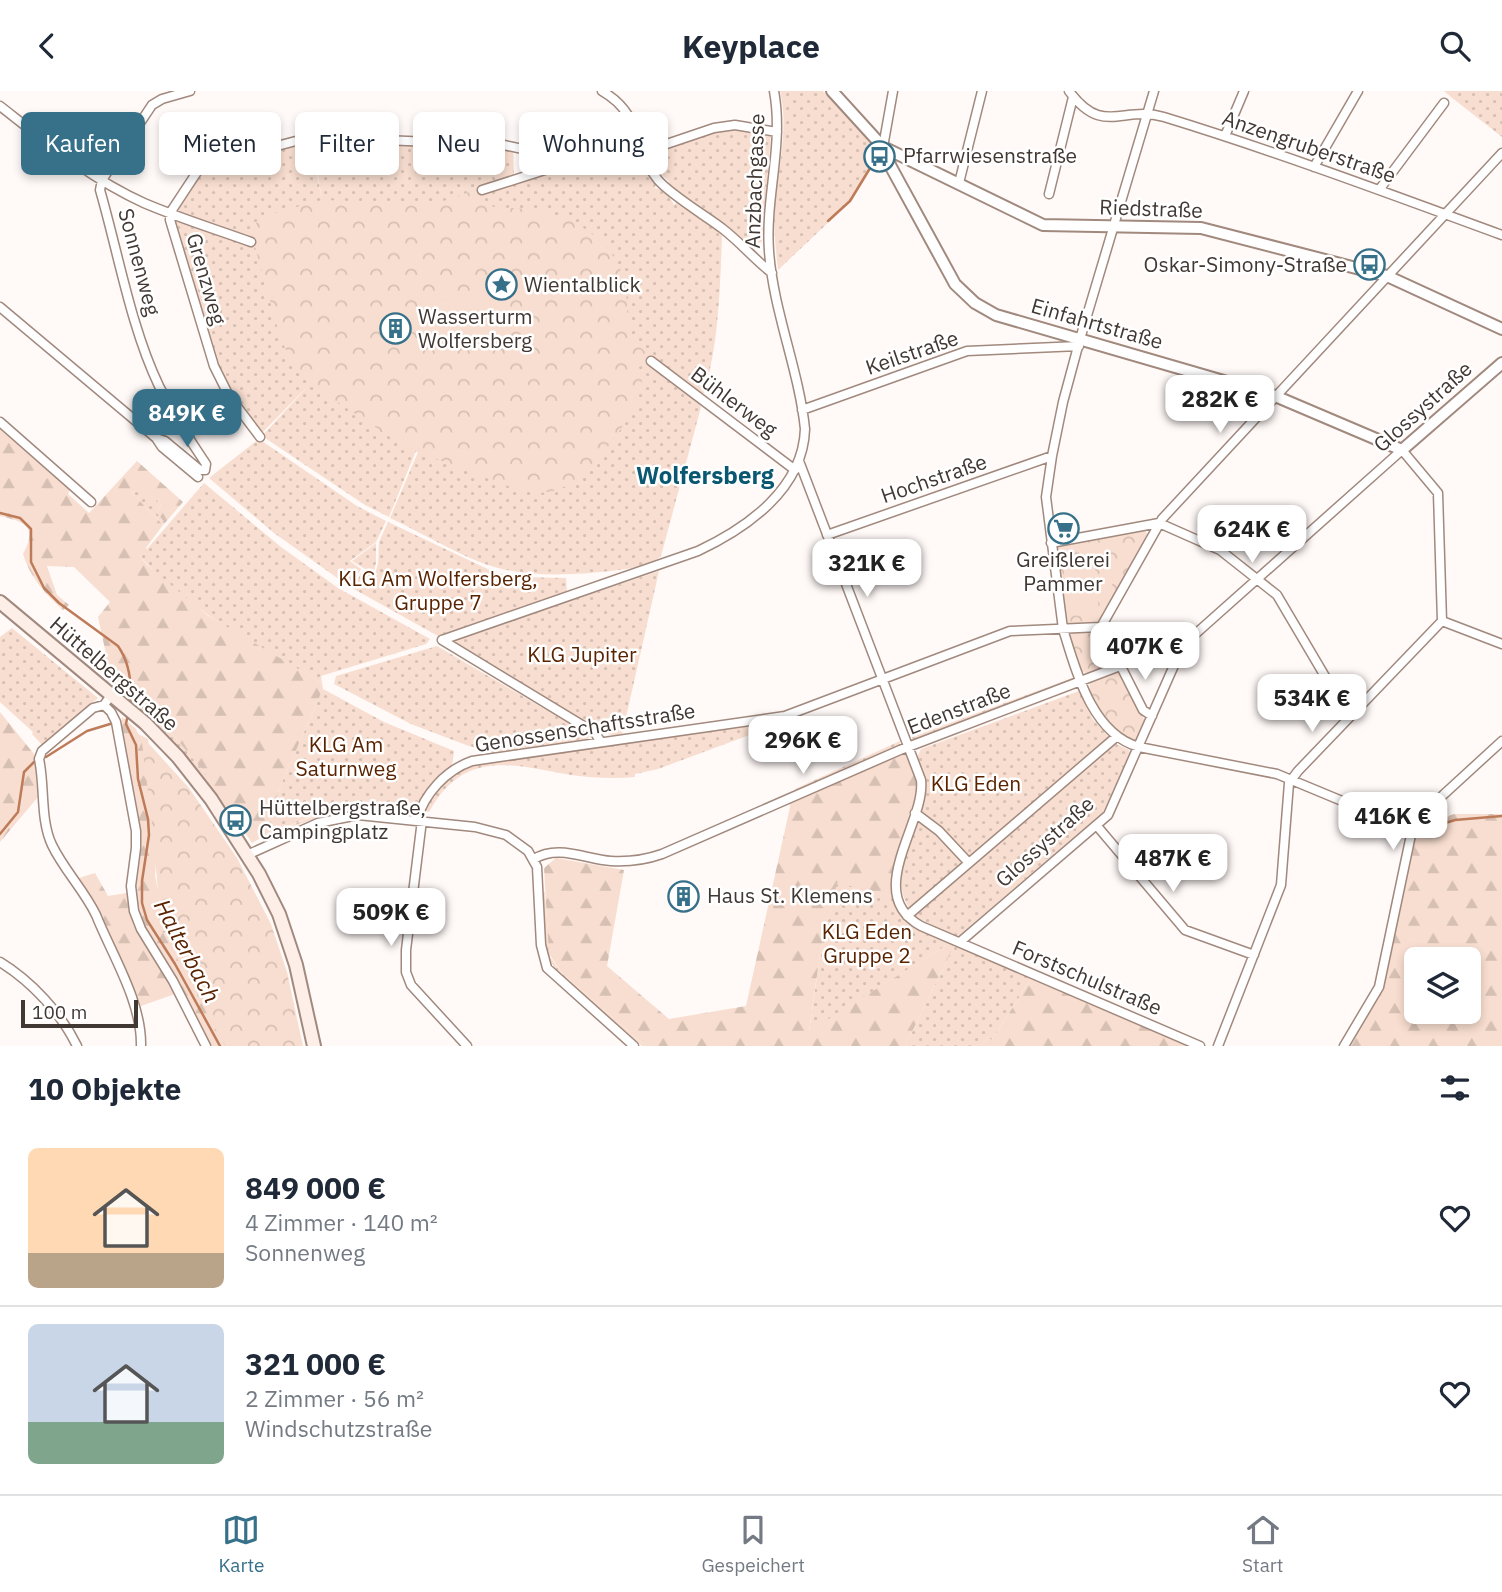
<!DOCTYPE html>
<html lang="de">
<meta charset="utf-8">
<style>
body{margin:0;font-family:"IBM Plex Sans",sans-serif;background:#f2f2f3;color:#1f2937;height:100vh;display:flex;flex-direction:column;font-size:26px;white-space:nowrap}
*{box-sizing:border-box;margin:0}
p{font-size:23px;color:#747a83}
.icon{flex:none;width:38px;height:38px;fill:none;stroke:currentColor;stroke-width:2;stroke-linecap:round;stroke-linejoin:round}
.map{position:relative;height:955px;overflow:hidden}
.panel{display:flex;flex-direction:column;background:#fff;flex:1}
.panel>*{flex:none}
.hud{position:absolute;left:21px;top:21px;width:700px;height:63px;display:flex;gap:14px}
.controls{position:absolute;left:1404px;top:856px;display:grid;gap:14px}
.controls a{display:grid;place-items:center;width:77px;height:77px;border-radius:10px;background:#fff;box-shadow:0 4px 10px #0003;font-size:35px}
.scale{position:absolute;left:21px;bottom:18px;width:117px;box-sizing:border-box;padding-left:7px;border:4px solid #423833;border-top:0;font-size:19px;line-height:24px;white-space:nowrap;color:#423833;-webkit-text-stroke:5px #fff;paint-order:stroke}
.price{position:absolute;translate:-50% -60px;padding:0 16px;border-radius:14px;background:#fff;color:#222;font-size:23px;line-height:46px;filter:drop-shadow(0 2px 4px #0008)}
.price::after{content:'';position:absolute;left:50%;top:42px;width:21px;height:16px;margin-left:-10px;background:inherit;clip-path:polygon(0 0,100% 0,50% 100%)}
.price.current{background:#367089;color:#fff}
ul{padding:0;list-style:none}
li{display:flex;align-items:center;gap:21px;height:175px;padding:0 28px}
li+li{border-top:2px solid #e0e1e3}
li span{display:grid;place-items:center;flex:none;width:196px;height:140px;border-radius:10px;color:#555}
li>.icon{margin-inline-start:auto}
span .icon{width:84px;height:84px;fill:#fffc;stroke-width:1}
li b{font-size:30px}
h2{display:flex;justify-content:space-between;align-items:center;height:84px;padding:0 28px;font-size:30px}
.pill{padding:0 24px;border-radius:10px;background:#fff;box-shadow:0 4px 10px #0003;font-size:24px;line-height:63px}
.pill.current{background:#367089;color:#fff}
header{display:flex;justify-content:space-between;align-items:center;height:91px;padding:0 28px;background:#fff;font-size:32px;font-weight:700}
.tabs{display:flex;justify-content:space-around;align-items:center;height:98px;border-top:2px solid #e0e1e3;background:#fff;font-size:19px;color:#747a83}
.tabs a{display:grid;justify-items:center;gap:4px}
.tabs .current{color:#367089}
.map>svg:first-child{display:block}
.grass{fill:url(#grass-dots)}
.forest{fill:url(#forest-firs);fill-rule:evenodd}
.park{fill:url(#park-crowns)}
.pitch{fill:#f8ded0}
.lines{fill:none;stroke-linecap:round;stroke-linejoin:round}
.stream{stroke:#bd7b59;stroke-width:2.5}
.minor-casing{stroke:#a1897e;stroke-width:11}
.tertiary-casing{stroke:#a1897e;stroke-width:14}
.secondary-casing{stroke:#a1897e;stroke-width:16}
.minor{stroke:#fff;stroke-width:8}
.tertiary{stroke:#fff;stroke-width:10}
.secondary{stroke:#fdeee8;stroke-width:12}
.labels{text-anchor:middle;stroke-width:5;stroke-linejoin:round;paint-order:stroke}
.street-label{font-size:21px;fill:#423833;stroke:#fff}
.poi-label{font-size:21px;fill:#423833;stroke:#fff;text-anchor:start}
.park-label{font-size:21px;fill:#5a2300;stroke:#fff}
.water-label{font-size:23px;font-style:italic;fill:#592200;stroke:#fff}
.quarter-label{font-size:24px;font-weight:bold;fill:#095771;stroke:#fff}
</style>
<header><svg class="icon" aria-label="back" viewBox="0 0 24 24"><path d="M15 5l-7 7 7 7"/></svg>Keyplace<svg class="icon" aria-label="search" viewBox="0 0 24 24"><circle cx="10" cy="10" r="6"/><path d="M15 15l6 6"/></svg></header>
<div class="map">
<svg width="1502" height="955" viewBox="0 0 1502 955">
<defs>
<pattern id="grass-dots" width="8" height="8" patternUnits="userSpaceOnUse" patternTransform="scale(1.75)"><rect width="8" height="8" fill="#f8ded0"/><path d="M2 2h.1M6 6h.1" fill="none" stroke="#d6bfb3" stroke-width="1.8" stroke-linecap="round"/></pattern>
<pattern id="forest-firs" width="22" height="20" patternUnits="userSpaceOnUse" patternTransform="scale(1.75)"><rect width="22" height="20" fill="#f8ded0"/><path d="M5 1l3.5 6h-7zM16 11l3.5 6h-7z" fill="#d6bfb3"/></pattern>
<pattern id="park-crowns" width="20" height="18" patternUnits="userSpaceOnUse" patternTransform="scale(1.75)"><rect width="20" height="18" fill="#f8ded0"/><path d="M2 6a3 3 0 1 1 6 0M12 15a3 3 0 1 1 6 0" fill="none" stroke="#d6bfb3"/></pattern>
</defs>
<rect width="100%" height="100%" fill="#fff9f7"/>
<path class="grass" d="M780,0h43l37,37 19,28 -28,45 -73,69c-2,-19 -4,-36 -4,-55 2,-41 16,-83 6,-124z
M1444,0h58v46l-51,-40z
M726,37l27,1 18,4 -9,109 -15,4 -74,-57 -5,-5 1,-3 -14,-11 -8,-16z
M310,48l12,61 -10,-61 201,9 1,29 49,-11 67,-9 1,5 3,2 5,-3 4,10 4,-1 10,14 -3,4 12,2 8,15 4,-4 42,29 2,6c-2,51 -3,107 -18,157l-4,2 -49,-38 46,43 4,7 -40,149c-12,11 -34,13 -50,15 -37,4 -77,6 -113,-3 -34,-9 -75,-35 -108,-50l28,-66 -2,-1 -27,66 -24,-12 -103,-69 48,-52 -49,50 -9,-10 -31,-47 -48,-158 82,28 -2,-7 -79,-28 26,-40 6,-5z
M259,348l98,67 29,15 -10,21 -26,19 11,8 -11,18 -76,-54 -65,-55z
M204,392l77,64 57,41 92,51 -4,5 -105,32 1,7c-60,-36 -137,-73 -182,-127l5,-9 2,2z
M138,400l10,2 13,11 -4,9 8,10 -2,2 -32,-33z
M388,431l106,50 24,5 48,1 1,14 -129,44 -86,-48 11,-18 11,7 4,-13 1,-22z
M376,452v20l-3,11 -21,-13z
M659,480l-37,164h-11l-12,-4 -144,-86v-5z
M12,537l86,70 -55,48 -11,-12 1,-2 -33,-30v-65z
M437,555l152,89 -1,5 -96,13 -26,-8 -55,-21 -77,-40 2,-8z
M1075,586l-3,3 -159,60 -1,-3z
M323,598l61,33 70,29 -2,17 -18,14 -21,27 -54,-4 -29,4 -64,26 13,-46z
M1079,600l3,1 10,26 16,18v3l-140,119 -49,-46 6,-25 -8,-29 4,-9z
M126,603l48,42 32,38 29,41 -9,-4 -1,-4 -2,1 -64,-78 3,-1 -36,-32z
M750,633l2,10 -94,35 -23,5v3c-21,2 -42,1 -64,-2 -58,-10 -107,-27 -142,37l-5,-1c9,-22 31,-40 53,-48z
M900,650l-1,6 -103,44 -1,-2z
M1114,652l15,7 1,3 -27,59 -146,125 -45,-22z
M360,716l54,6c-17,0 -33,-5 -50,-4 -35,0 -67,16 -98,31v-3c31,-15 60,-28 94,-30z
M917,727l24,19 22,25 -54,46c-18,-30 -2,-59 8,-90z
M837,791l57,14c15,33 24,33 56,47l-141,89 11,-78z
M542,801h3l5,65 12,16 83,73h-3c-18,-16 -89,-72 -94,-89 -6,-18 -3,-46 -6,-65z
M955,853l77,33 -40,63 -4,-2 -6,8h-77z"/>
<path class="forest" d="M627,27l9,22 -7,11 -52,6 -26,-6 11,-24 21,5 6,-5 37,20 5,-9 -9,-8 2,-10z
M0,337l70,61 -2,5 21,19 48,-52 46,41 -18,21 -8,-10 4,-9 -12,-10 -6,1 -5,-4 -7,1 32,33 -23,31 7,9 60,50 115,68 1,6 -44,100 -13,46 -14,8 -46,-69 -32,-38 -70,-60 2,-22 -8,-37 12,-15 -36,-35 -27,-1 10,29 12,10 -6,5c-18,-16 -33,-33 -40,-56 15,-28 2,-32 -23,-38z
M0,621l34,42 4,43 -38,45z
M122,626l14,12 2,5 10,5 8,58 2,39 -3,40 11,52 69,118h-26l-70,-128 -6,-25 6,-65 -18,-97z
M905,663l3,1 10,25 1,13 -25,73v30l-57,-13 -17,71 -11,77 141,-88 5,1 -50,102h-260l-83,-73 -13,-19 -5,-86 12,-10 68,12 -17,96 62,53 77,-13 44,-199 -1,-5z
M1454,723h48v232h-154l34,-58 36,-162 11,-9 4,4zM1416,868h52v52h-52z
M95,782l13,23 19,-3 9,33 39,68 -34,12 -3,-3 -46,-105 -13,-20z
M1032,886l157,69h-207l6,-8 4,2z"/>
<path class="park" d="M481,97l4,18c18,2 37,2 54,5 42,8 81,35 87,79 3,33 -4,45 26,67l-3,6 -10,4 3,17 -7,26 -46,62 -23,14 -13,5 -13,2 -27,-5 -108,-41 -93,-62 -17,-18 -14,-27 -26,-93 -2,-18 7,-12 62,-17 104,4 15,-2z
M1145,438l3,8 -48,84 -3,3 -27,2 -5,-4 -10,-76z
M1095,540l4,2 14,28 -3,5c-9,3 -21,12 -29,4l-12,-34 3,-3z
M1114,581l8,3 23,46 -9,21c-7,-3 -15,-5 -20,-10 -12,-11 -29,-32 -26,-49z
M141,644l48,53 48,70 34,66 16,48 16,74h-78l-64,-117 -8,-97z"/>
<path class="pitch" d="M489,207l2,36 -65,4 -2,-37z
M1094,465l2,23 12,-19 14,8 -15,25 -10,-5 2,26 -32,2 -4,-57z"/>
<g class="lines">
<path class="stream" d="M828,130l22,-20 28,-46
M0,422l20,5 11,11v33l13,26 15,15 59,43c11,16 14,38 12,58
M128,622l-2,11 10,21 2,34 10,40 1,16 -7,46v22l5,17 28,44 45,82
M46,666l41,-26 23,-7
M1439,734l16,-5 47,-4
M0,743l18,-22 6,-40 10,-10"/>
<defs>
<path id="minor" d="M602,0c42,24 30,58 56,89 13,15 48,36 65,49 18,14 32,31 49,44
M1069,0c34,46 53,14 95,26 114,35 226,77 338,118
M1154,0l-74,248 -17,63 -11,54 -6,41 17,132c13,42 29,105 76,118l138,27 135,56
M0,15c45,35 91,73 144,97 35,15 71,26 107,39
M1225,45l19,-45
M883,56l10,-56
M1314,76l44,-76
M959,92l23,-92
M482,99l91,-29
M1379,99l65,-87
M1049,103l24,-97
M0,216l156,131 9,3 35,29h5l1,-6c-17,-25 -33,-51 -47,-78 -28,-58 -41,-134 -59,-196l2,-10 50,-75 10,-6 28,-8
M651,270l144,109
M802,319l165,-59 112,-5
M0,331l91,80
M260,346l-31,-41 -15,-30 -44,-146v-7l31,-47 110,-29 193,8 70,15 69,-8 71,-24 21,-3 42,7
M156,347l6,9 36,30
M799,370l122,319c5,43 -59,114 0,146l279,120
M827,444l225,-79
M1051,452l108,-20 61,27 57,45 72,122
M1442,530l60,23
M1101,536l61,-108 340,-366
M1101,536l42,83 9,6
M442,549l256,-89c49,-23 105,-62 107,-122 -6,-59 -32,-119 -36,-178 -4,-54 15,-106 5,-160
M442,549l153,93 6,9
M112,603l-8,11 -11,3 -51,43 -3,8c6,27 1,61 13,86 12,25 32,45 44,70 16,40 46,87 45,131
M104,614l7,7 5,10 20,109v17l-5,38 3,25 7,18 32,52 33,65
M915,722l24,18 29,31
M417,729c7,-26 29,-50 55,-59l313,-45 225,-85 91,-4
M422,729l-16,130v22l5,13 56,61
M1097,735l88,104 69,25
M247,764l71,-32 40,-8 117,12 31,8 22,16 9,16 4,78 6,23 87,78
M534,768c24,-15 51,0 77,2 18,1 34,-1 51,-7l238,-104 220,-84
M907,825l209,-179
M960,851l148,-127 75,-170 219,-195 36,43 4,128 -144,150 -9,12 -8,102 -63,161
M0,871c31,19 61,51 77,84
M1344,955l35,-59 33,-157 6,-12 84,-77"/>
<path id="tertiary" d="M832,0l51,56 8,20 64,117 20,19 21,12 279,81 127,54 100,-87
M883,56l160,78 158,3 186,48 115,53"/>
<path id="secondary" d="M0,511l145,121 33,34 33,42 48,75 20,40 17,51 18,81"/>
</defs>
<use href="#minor" class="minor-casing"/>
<use href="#tertiary" class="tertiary-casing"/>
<use href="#secondary" class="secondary-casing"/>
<use href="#minor" class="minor"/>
<use href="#tertiary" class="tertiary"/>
<use href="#secondary" class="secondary"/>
</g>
<defs>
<symbol id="bus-ring" viewBox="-11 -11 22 22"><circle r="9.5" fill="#fff" stroke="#367089" stroke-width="1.5"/><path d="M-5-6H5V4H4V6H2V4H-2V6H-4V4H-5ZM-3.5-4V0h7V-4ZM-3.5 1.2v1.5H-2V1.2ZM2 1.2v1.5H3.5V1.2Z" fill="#367089"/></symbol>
<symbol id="sight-ring" viewBox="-11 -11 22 22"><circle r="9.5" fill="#fff" stroke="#367089" stroke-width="1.5"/><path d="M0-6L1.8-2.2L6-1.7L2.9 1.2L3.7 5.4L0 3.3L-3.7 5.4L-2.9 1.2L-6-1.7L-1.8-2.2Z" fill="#367089"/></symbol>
<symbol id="building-ring" viewBox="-11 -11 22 22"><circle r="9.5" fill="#fff" stroke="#367089" stroke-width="1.5"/><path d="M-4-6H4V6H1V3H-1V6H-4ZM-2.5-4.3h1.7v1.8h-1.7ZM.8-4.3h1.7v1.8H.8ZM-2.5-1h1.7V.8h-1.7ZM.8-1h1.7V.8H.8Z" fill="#367089"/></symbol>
<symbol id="supermarket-ring" viewBox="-11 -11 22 22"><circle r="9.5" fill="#fff" stroke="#367089" stroke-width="1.5"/><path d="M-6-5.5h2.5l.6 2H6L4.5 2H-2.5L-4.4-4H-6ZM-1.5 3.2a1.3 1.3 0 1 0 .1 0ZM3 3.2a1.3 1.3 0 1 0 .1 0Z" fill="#367089"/></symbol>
</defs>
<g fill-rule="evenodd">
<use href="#bus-ring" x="862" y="48" width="35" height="35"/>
<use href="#bus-ring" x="1352" y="156" width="35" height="35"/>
<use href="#sight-ring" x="484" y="176" width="35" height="35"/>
<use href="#building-ring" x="378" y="220" width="35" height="35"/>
<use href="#supermarket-ring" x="1046" y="420" width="35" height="35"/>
<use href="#bus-ring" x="218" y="712" width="35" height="35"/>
<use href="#building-ring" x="666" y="788" width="35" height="35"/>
</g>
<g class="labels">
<g class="street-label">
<text transform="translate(1309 56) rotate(19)" y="7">Anzengruberstraße</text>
<text transform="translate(755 90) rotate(-88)" y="7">Anzbachgasse</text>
<text transform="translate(1151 118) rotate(2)" y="7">Riedstraße</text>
<text transform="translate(139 171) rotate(75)" y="7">Sonnenweg</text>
<text transform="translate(206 188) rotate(74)" y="7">Grenzweg</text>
<text transform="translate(1097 233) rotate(16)" y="7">Einfahrtstraße</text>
<text transform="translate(912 262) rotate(-19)" y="7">Keilstraße</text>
<text transform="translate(734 311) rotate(37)" y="7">Bühlerweg</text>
<text transform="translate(1423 316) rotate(-42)" y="7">Glossystraße</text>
<text transform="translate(934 388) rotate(-19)" y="7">Hochstraße</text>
<text transform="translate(114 583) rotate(41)" y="7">Hüttelbergstraße</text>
<text transform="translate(959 618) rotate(-21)" y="7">Edenstraße</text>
<text transform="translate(585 637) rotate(-9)" y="7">Genossenschaftsstraße</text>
<text transform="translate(1045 751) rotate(-42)" y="7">Glossystraße</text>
<text transform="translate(1087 887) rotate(23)" y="7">Forstschulstraße</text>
</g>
<g class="poi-label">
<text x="903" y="72">Pfarrwiesenstraße</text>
<text x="1347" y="181" text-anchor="end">Oskar-Simony-Straße</text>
<text x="524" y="201">Wientalblick</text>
<text x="418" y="233">Wasserturm<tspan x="418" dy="24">Wolfersberg</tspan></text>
<text x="1063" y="476" text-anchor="middle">Greißlerei<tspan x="1063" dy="24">Pammer</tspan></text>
<text x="259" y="724">Hüttelbergstraße,<tspan x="259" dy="24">Campingplatz</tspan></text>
<text x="707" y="812">Haus St. Klemens</text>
</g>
<g class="park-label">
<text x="438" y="495">KLG Am Wolfersberg,<tspan x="438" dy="24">Gruppe 7</tspan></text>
<text x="582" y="571">KLG Jupiter</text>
<text x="346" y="661">KLG Am<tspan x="346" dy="24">Saturnweg</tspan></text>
<text x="976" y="700">KLG Eden</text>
<text x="867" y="848">KLG Eden<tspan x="867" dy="24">Gruppe 2</tspan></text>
</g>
<g class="water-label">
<text transform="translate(187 860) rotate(62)" y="8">Halterbach</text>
</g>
<g class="quarter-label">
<text x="705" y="393">Wolfersberg</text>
</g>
</g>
</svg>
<div class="controls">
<a><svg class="icon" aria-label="layers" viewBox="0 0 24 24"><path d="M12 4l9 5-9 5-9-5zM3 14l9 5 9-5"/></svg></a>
</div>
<div class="scale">100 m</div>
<b class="price" style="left:1220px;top:344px">282K €</b>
<b class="price current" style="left:187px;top:358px">849K €</b>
<b class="price" style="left:1252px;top:474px">624K €</b>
<b class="price" style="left:867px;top:508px">321K €</b>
<b class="price" style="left:1145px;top:591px">407K €</b>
<b class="price" style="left:1312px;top:643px">534K €</b>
<b class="price" style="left:803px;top:685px">296K €</b>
<b class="price" style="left:1393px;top:761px">416K €</b>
<b class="price" style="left:1173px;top:803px">487K €</b>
<b class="price" style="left:391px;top:857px">509K €</b>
<div class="hud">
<a class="pill current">Kaufen</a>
<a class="pill">Mieten</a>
<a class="pill">Filter</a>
<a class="pill">Neu</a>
<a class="pill">Wohnung</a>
</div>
</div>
<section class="panel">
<h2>10 Objekte<svg class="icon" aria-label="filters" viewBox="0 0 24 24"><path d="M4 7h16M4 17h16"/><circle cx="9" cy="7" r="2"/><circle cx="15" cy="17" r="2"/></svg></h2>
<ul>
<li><span style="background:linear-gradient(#ffd9b3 75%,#b9a48a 0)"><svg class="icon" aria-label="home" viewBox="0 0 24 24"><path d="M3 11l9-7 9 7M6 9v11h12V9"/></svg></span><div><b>849 000 €</b><p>4 Zimmer · 140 m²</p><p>Sonnenweg</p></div><svg class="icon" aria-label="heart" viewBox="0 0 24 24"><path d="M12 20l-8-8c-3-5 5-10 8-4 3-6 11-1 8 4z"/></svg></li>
<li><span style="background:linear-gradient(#c9d6e8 70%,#7fa58c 0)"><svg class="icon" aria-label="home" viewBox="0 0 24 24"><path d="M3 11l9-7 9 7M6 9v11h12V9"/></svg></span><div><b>321 000 €</b><p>2 Zimmer · 56 m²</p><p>Windschutzstraße</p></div><svg class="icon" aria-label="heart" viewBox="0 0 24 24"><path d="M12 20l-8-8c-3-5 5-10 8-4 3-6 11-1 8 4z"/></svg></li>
</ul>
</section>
<nav class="tabs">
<a class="current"><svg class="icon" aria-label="map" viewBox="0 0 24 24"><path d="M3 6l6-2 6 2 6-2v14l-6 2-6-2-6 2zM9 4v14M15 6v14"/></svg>Karte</a>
<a><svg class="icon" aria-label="saved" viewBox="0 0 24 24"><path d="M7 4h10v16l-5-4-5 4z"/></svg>Gespeichert</a>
<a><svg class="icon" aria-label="home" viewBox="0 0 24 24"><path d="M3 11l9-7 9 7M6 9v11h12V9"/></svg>Start</a>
</nav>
